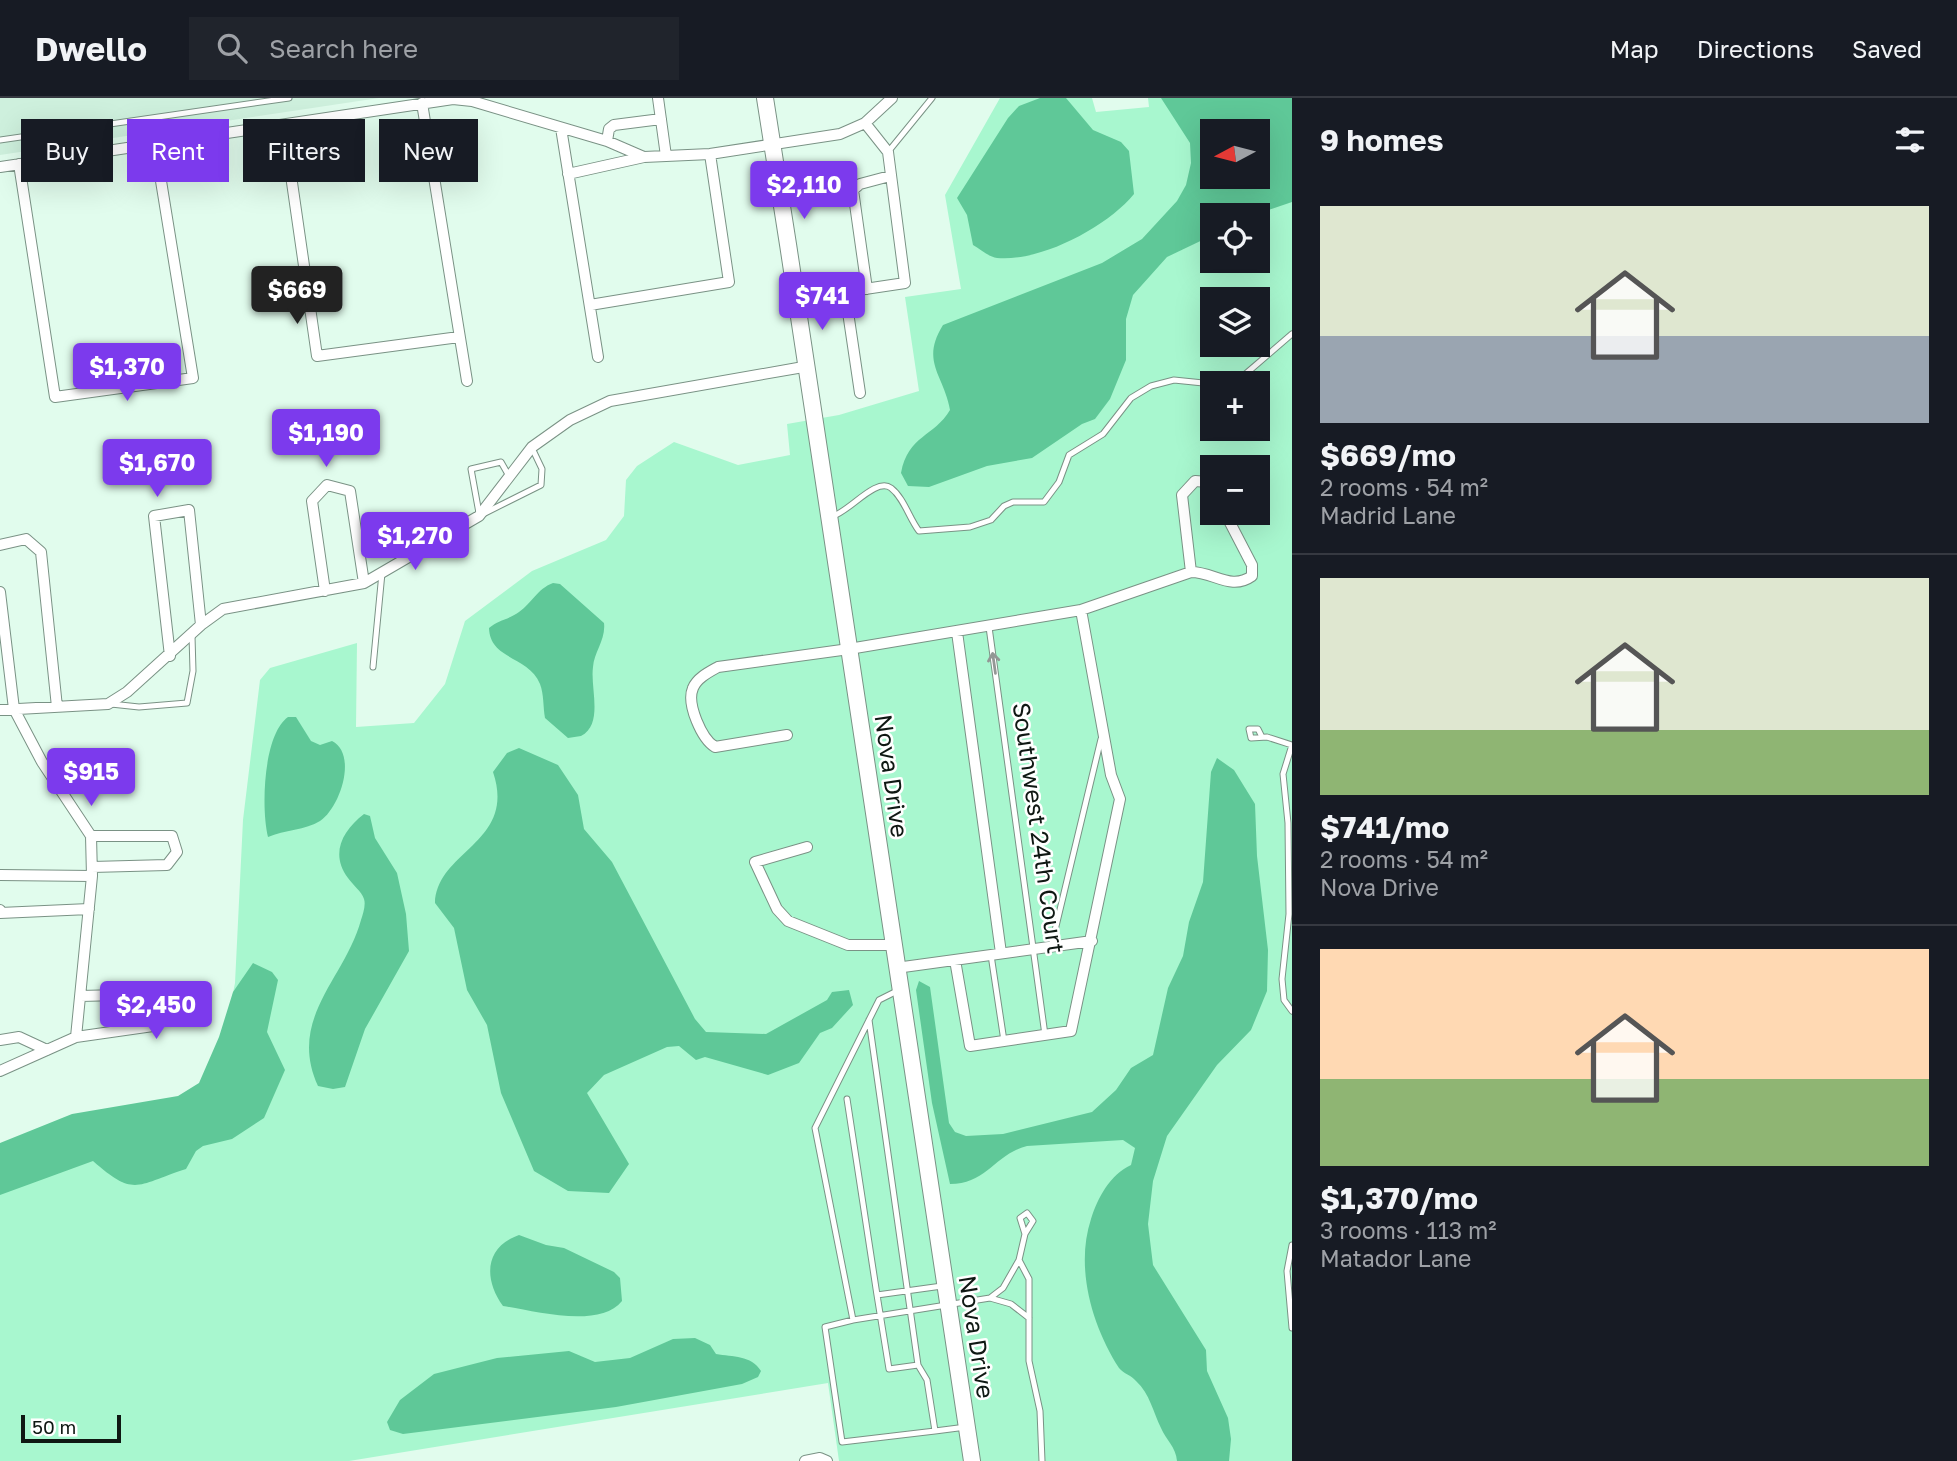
<!DOCTYPE html>
<meta charset="utf-8">
<style>
body{margin:0;font-family:"Golos Text",sans-serif;background:#20242c;color:#f1f3f6;height:100vh;display:flex;flex-direction:column;font-size:26px;white-space:nowrap}
*{box-sizing:border-box;margin:0}
p{font-size:23px;color:#9ea1a6}
.icon{flex:none;width:38px;height:38px;fill:none;stroke:currentColor;stroke-width:2;stroke-linecap:round;stroke-linejoin:round}
.map{position:relative;flex:1;overflow:hidden}
.drawer{display:flex;flex-direction:column;background:#171b24;width:665px}
.drawer>*{flex:none}
.guide{position:absolute;left:21px;top:21px;width:665px;height:63px;display:flex;gap:14px}
.needle{width:46px;rotate:263deg}
.tools{position:absolute;left:1200px;top:21px;display:grid;gap:14px}
.tools a{display:grid;place-items:center;width:70px;height:70px;border-radius:0px;background:#171b24;box-shadow:0 7px 28px #0002;font-size:35px}
.scale{position:absolute;left:21px;bottom:18px;width:100px;box-sizing:border-box;padding-left:7px;border:4px solid #0f1813;border-top:0;font-size:19px;line-height:24px;white-space:nowrap;color:#0f1813;-webkit-text-stroke:5px #fff;paint-order:stroke}
.price{position:absolute;translate:-50% -60px;padding:0 16px;border-radius:7px;background:#7c3aed;color:#fff;font-size:23px;line-height:46px;filter:drop-shadow(0 2px 4px #0008)}
.price::after{content:'';position:absolute;left:50%;top:42px;width:21px;height:16px;margin-left:-10px;background:inherit;clip-path:polygon(0 0,100% 0,50% 100%)}
.price.selected{background:#222;color:#fff}
ul{padding:0;list-style:none}
li{display:grid;align-content:center;gap:14px;height:371px;padding:0 28px}
li+li{border-top:2px solid #363941}
li span{display:grid;place-items:center;height:217px;border-radius:0px;color:#555}
li>.icon{margin-inline-start:auto}
span .icon{width:126px;height:126px;fill:#fffc;stroke-width:1}
li b{font-size:30px}
h2{display:flex;justify-content:space-between;align-items:center;height:84px;padding:0 28px;font-size:30px}
.chip{padding:0 24px;border-radius:0px;background:#171b24;box-shadow:0 7px 28px #0002;font-size:24px;line-height:63px}
.chip.selected{background:#7c3aed;color:#fff}
header{display:flex;align-items:center;gap:42px;box-sizing:border-box;height:98px;padding:0 35px;background:#171b24;border-bottom:2px solid #363941}
header strong{font-size:33px}
nav{display:flex;gap:38px;margin-inline-start:auto;font-size:24px}
.search{width:490px;height:63px;background:#20242c;display:flex;align-items:center;gap:18px;box-sizing:border-box;padding:0 24px;border-radius:0px;color:#9ea1a6;font-size:26px}
main{display:flex;flex:1;min-height:0}
.map>svg:first-child{display:block}
.built{fill:#cef0dd}
.green{fill:#a8f7cf;fill-rule:evenodd}
.water{fill:#5fc898;fill-rule:evenodd}
.lines{fill:none;stroke-linecap:round;stroke-linejoin:round}
.lane-casing{stroke:#7a9285;stroke-width:7}
.street-casing{stroke:#7a9285;stroke-width:12}
.secondary-casing{stroke:#7a9285;stroke-width:18}
.lane{stroke:#fff;stroke-width:5}
.street{stroke:#fff;stroke-width:10}
.secondary{stroke:#fff;stroke-width:16}
.oneway{stroke:#939795}
.labels{text-anchor:middle;stroke-width:5;stroke-linejoin:round;paint-order:stroke}
.street-label{font-size:24px;fill:#0f1813;stroke:#fff}
</style>
<header>
<strong>Dwello</strong>
<div class="search"><svg class="icon" aria-label="search" viewBox="0 0 24 24"><circle cx="10" cy="10" r="6"/><path d="M15 15l6 6"/></svg>Search here</div>
<nav><a>Map</a><a>Directions</a><a>Saved</a></nav>
</header>
<main>
<div class="map">
<svg width="1292" height="1363" viewBox="0 0 1292 1363">
<rect width="100%" height="100%" fill="#e1fced"/>
<path class="built" d="M0,0h379l-379,57z"/>
<path class="green" d="M1000,0h92l4,14 53,-5 -1,-9h144v1363h-453l-11,-78 -479,78h-349v-297l229,-65 -12,-26 18,-90 8,-163 17,-140 10,-12 87,-25 -1,84 58,-4 31,-39 20,-63 67,-50 74,-31 18,-24 2,-36 11,-14 37,-24 64,23 52,-10 -3,-31 52,-9 80,-24 -14,-94 56,-8 -16,-94zM1213,33h45v46h-45zM1213,117h45v46h-45zM1213,201h45v46h-45zM1213,285h45v46h-45zM1213,369h45v46h-45z"/>
<path class="water" d="M1040,0h26l27,32 28,12 8,9 5,43c-27,33 -93,68 -137,64 -8,-1 -17,-9 -24,-13l-6,-30 -10,-17 51,-80 11,-12z
M1161,0h131v104l-38,13h-41v20l-46,22 -34,38 -7,24v41l-16,39 -15,20 -13,5 -50,34 -45,8 -58,21 -21,-1 -7,-13c7,-38 33,-36 49,-63 -6,-35 -30,-48 -7,-85l159,-62 40,-24 35,-38 9,-16 5,-22 -1,-20zM1258,33v46h-45v-46z
M553,485l7,1 44,39c2,16 -10,29 -11,44 -3,21 11,57 -12,69l-13,2 -23,-20c-2,-10 -1,-24 -5,-34 -11,-28 -50,-24 -51,-56 9,-8 21,-9 30,-16 13,-9 18,-23 34,-29z
M288,619h8l15,24 9,4 12,-4c26,13 8,67 -12,80 -14,9 -36,9 -52,16 -7,-28 -5,-102 20,-120z
M519,650l39,17 20,30 6,34 28,33 83,157 11,13 60,2 61,-34 5,-8 17,-2 4,15 -21,23 -12,5 -21,30 -31,12 -63,-18 -9,3 -17,-14 -12,1 -63,28 -17,18 42,71 -20,29 -41,-2 -34,-20 -33,-78 -14,-68 -20,-35 -13,-62 -19,-25c2,-53 82,-60 58,-131l14,-19z
M1217,660l17,12 21,34 2,52 11,94 -1,41 -16,39 -34,35 -50,71 -14,45 -5,43 5,41 53,85 1,21 21,47 3,21 -2,22h-52c-1,-14 -11,-21 -16,-33 -8,-16 -11,-34 -25,-47 -5,-6 -12,-7 -17,-13 -27,-42 -44,-100 -28,-149 7,-22 19,-44 40,-54l4,-17 -12,-8 -96,6c-32,8 -40,38 -77,38l-18,-81 -16,-113 3,-9 11,6 19,136 6,9 11,4 37,-2 89,-22 24,-22 15,-22 22,-13 15,-67 15,-32 6,-34 14,-40 8,-110z
M364,716l6,2 5,22 22,35 9,41 3,37 -44,78 -20,58 -12,2 -15,-3c-31,-68 27,-107 43,-166 2,-6 5,-15 3,-21 -2,-7 -12,-15 -16,-21 -18,-24 -6,-47 16,-64z
M253,865l19,9 6,8 -11,52 18,38 -21,48 -32,21 -29,7 -7,5 -10,18c-50,16 -51,29 -93,-8l-93,34v-52l72,-29 106,-18 21,-13 20,-46 14,-45z
M519,1137l27,10 18,3 50,24 6,6 2,23c-22,28 -88,10 -119,5 -20,-28 -18,-59 16,-71z
M695,1240l15,7 6,9c17,3 35,1 45,17l-3,6 -16,7 -126,23 -213,27 -13,-4 -3,-8 13,-22 34,-26 63,-16 72,-7 26,11 35,-4 43,-19z"/>
<g class="lines">
<defs>
<path id="lane" d="M0,42l289,-42
M888,54l44,-54
M1235,285l57,-49
M479,415l-8,-44 30,-7 8,14
M485,415l56,-28 1,-16 -10,-21
M833,418c17,-5 43,-39 58,-28 13,10 18,30 28,43l51,-4 21,-7 13,-14 9,-4h31l15,-20 10,-27 34,-21 28,-36 20,-12 23,-6 39,4
M989,529l56,408
M373,569l9,-94
M111,606l28,3 48,-4 6,-32 -1,-35
M1262,639l-4,-8h-9l2,9 16,-1 25,8
M1292,647l-9,29 5,49 1,91 -7,65 2,21 8,11
M1051,849l50,-208
M991,857l13,86
M899,892l-20,10 -64,128 38,192 137,-22 13,-10 16,-28
M847,1001l30,196 65,-9
M1025,1136l-5,-16 7,-5 6,8 -8,13 -6,26 10,19v82l11,50 2,50
M1292,1147l-5,26 5,57
M877,1197l12,74 29,-4
M990,1200l21,6 18,14
M853,1222l-28,7 17,115 93,-11 -8,-51 -9,-15 -49,-345
M935,1333l31,-4"/>
<path id="street" d="M658,0l8,58
M422,5l45,278
M284,29l33,229 142,-19
M561,30l37,229
M607,43l2,-12 5,-4 47,-6
M19,66l36,233 138,-19 -38,-234
M0,69l453,-68 19,2 135,40 37,16 66,-3 130,-20 25,-11 27,-25
M568,76l76,-17
M867,191l-14,-99 7,-6 30,-8
M590,207l139,-23 -19,-128
M860,295l-15,-101 60,-9 -17,-131 -23,-29
M0,447l26,-6 15,13 16,155
M1191,474l-9,-77 13,-14 13,1 5,7
M325,493l-13,-90 15,-16 23,6 14,92
M0,494l14,117 28,53 49,74 1,40 -16,161
M957,534l44,321
M170,558l-16,-140 35,-6 12,115
M0,612l108,-6 19,-12 74,-67 22,-16 141,-26 115,-67 53,-69 38,-27 40,-19 199,-35
M787,637l-72,12c-13,-8 -29,-43 -22,-59 4,-10 16,-16 25,-21l131,-18 232,-39 110,-38c23,0 40,19 61,4v-11l-27,-52
M91,738h81l5,16 -10,13 -75,2
M807,749l-52,15 22,47 11,12 60,24h45
M0,777l92,1
M0,812v3l89,-4
M955,862l15,86 101,-15 49,-232 -9,-24 -30,-165
M896,870l196,-27
M0,942l19,-3 28,13
M0,973l76,-34 77,-11 6,-32 -79,2
M805,1363l15,-3 7,3"/>
<path id="secondary" d="M765,0c72,454 138,909 207,1363"/>
</defs>
<use href="#lane" class="lane-casing"/>
<use href="#street" class="street-casing"/>
<use href="#secondary" class="secondary-casing"/>
<use href="#lane" class="lane"/>
<use href="#street" class="street"/>
<use href="#secondary" class="secondary"/>
</g>
<defs><path id="oneway-shaft" d="M-6 0H5M1.5-3L5.5 0L1.5 3" fill="none" stroke-width="1.6" stroke-linecap="round" stroke-linejoin="round" transform="scale(1.75)"/></defs>
<use class="oneway" href="#oneway-shaft" transform="translate(994 565) rotate(-98)"/>
<g class="labels">
<g class="street-label">
<text transform="translate(891 678) rotate(82)" y="8">Nova Drive</text>
<text transform="translate(1038 730) rotate(82)" y="8">Southwest 24th Court</text>
<text transform="translate(976 1239) rotate(81)" y="8">Nova Drive</text>
</g>
</g>
</svg>
<div class="tools">
<a><svg class="needle" viewBox="-14 -14 28 28"><path d="M0-13l5 13h-10z" fill="#e53935"/><path d="M0 13l5-13h-10z" fill="#9ea1a6"/></svg></a>
<a><svg class="icon" aria-label="locate" viewBox="0 0 24 24"><circle cx="12" cy="12" r="6"/><path d="M12 2v4M12 18v4M2 12h4M18 12h4"/></svg></a>
<a><svg class="icon" aria-label="layers" viewBox="0 0 24 24"><path d="M12 4l9 5-9 5-9-5zM3 14l9 5 9-5"/></svg></a>
<a>+</a>
<a>−</a>
</div>
<div class="scale">50 m</div>
<b class="price" style="left:804px;top:123px">$2,110</b>
<b class="price selected" style="left:297px;top:228px">$669</b>
<b class="price" style="left:822px;top:234px">$741</b>
<b class="price" style="left:127px;top:305px">$1,370</b>
<b class="price" style="left:326px;top:371px">$1,190</b>
<b class="price" style="left:157px;top:401px">$1,670</b>
<b class="price" style="left:415px;top:474px">$1,270</b>
<b class="price" style="left:91px;top:710px">$915</b>
<b class="price" style="left:156px;top:943px">$2,450</b>
<div class="guide">
<a class="chip">Buy</a>
<a class="chip selected">Rent</a>
<a class="chip">Filters</a>
<a class="chip">New</a>
</div>
</div>
<section class="drawer">
<h2>9 homes<svg class="icon" aria-label="filters" viewBox="0 0 24 24"><path d="M4 7h16M4 17h16"/><circle cx="9" cy="7" r="2"/><circle cx="15" cy="17" r="2"/></svg></h2>
<ul>
<li><span style="background:linear-gradient(#dfe7d0 60%,#9aa5b1 0)"><svg class="icon" aria-label="home" viewBox="0 0 24 24"><path d="M3 11l9-7 9 7M6 9v11h12V9"/></svg></span><div><b>$669/mo</b><p>2 rooms · 54 m²</p><p>Madrid Lane</p></div></li>
<li><span style="background:linear-gradient(#dfe7d0 70%,#8fb573 0)"><svg class="icon" aria-label="home" viewBox="0 0 24 24"><path d="M3 11l9-7 9 7M6 9v11h12V9"/></svg></span><div><b>$741/mo</b><p>2 rooms · 54 m²</p><p>Nova Drive</p></div></li>
<li><span style="background:linear-gradient(#ffd9b3 60%,#8fb573 0)"><svg class="icon" aria-label="home" viewBox="0 0 24 24"><path d="M3 11l9-7 9 7M6 9v11h12V9"/></svg></span><div><b>$1,370/mo</b><p>3 rooms · 113 m²</p><p>Matador Lane</p></div></li>
</ul>
</section>
</main>
